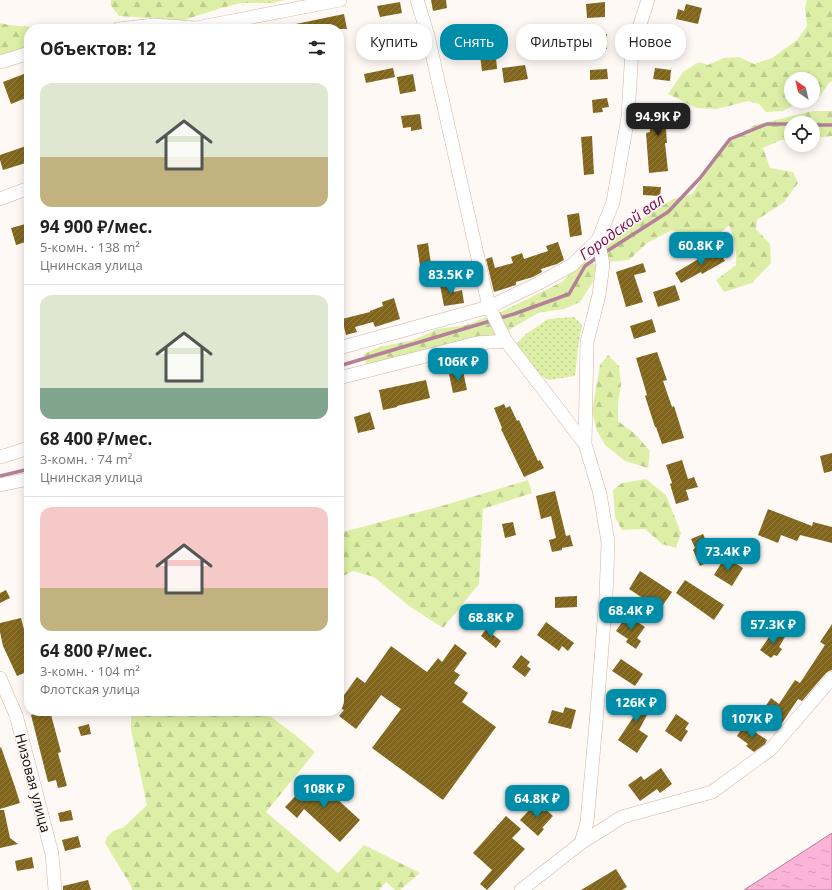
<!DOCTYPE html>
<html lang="ru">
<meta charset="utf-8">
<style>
body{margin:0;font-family:"Open Sans",sans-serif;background:#f6f6f6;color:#222;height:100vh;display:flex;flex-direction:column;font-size:15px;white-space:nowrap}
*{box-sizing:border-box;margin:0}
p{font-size:13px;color:#767676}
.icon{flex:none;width:22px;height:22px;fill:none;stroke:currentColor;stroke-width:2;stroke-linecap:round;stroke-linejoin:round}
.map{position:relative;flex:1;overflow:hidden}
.sheet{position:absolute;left:24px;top:24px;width:320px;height:692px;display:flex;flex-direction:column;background:#fff;border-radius:16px;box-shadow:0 2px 10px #0003}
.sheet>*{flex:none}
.guide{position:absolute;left:356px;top:24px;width:380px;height:36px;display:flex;gap:8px}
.needle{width:26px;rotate:326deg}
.tools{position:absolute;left:784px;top:72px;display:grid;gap:8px}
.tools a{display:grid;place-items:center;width:36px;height:36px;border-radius:50%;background:#fff;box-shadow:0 2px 10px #0003;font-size:20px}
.price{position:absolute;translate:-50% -34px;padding:0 9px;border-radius:8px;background:#008daa;color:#fff;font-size:13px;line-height:26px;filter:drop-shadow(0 1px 2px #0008)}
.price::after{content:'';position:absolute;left:50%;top:24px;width:12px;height:9px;margin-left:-6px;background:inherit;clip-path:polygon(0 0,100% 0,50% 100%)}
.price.selected{background:#222;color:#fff}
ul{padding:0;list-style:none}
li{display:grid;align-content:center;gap:8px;height:212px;padding:0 16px}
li+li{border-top:1px solid #e0e0e0}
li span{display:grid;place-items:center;height:124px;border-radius:12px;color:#555}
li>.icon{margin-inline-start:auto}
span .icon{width:72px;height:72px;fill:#fffc;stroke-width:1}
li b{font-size:17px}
h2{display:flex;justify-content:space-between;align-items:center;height:48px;padding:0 16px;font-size:17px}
.pill{padding:0 14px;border-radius:16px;background:#fff;box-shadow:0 2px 10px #0003;font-size:14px;line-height:36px}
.pill.selected{background:#008daa;color:#fff}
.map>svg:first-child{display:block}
.grass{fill:url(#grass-dots)}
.forest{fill:url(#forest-firs)}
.water{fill:url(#water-ripples);stroke:#b58099}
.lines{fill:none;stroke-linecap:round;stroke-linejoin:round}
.stream{stroke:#b58099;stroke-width:3.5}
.building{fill:url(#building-hatch)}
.minor-casing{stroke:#cfb5a6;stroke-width:14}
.minor{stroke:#fff;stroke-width:13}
.labels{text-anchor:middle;stroke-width:3;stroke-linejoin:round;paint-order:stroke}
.street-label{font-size:14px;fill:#130a06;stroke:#fff9f6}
.water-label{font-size:15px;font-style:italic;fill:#730a50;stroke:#fff9f6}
</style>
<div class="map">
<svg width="832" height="890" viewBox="0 0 832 890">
<defs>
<pattern id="grass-dots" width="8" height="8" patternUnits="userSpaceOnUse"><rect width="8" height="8" fill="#ddefa7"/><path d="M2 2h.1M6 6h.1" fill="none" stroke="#bdcc8e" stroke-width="1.8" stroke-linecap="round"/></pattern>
<pattern id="forest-firs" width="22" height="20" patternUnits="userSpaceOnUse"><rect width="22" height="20" fill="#ddefa7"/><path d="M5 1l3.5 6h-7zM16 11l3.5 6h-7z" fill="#bdcc8e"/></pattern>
<pattern id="water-ripples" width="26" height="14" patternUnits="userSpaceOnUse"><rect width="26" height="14" fill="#fbb3d8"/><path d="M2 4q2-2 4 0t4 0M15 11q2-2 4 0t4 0" fill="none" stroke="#d699b8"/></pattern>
<pattern id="building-hatch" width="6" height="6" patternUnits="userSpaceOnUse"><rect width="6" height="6" fill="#81651b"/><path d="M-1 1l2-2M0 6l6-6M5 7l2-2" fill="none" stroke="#927d49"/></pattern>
</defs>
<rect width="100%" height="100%" fill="#fff9f6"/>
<path class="grass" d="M574,317l8,8 -4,23 -3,28 -26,4 -12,-7 -21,-29 10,-10 22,-15z"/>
<path class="forest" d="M111,0h174l-13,3h-31l-20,5 -40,13 -32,-3 -30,-2 -8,-10z
M807,0h25v81l-2,1 -11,15 -6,1v-19h-22v22h10l-18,10 -17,1 -7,-8 -11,-3 -31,8 -21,-1 -13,-7 -15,-7 15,-22 16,-10 9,3 15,-7 16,-1 15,7 18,-6 25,-18 10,-14 -2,-18z
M0,23l9,2 21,2 1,2h-2v16l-10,6 -19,8z
M813,111h19v25l-19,2v-15h-22v16l-10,1 -18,8 7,20 23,4 5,11 -14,19 -27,18 -1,9 14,15 1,19 -19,20 -28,9 -8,-12 20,-15c1,-15 -1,-26 -7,-40l-15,15 -13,8 -10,-13 -19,-5 -25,13 -18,17 -22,2 -4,-12 5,-5 20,-17 45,-29 19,-5 30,-48 33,-21z
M583,261l13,3 -3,18 -13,20 -16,7 -26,4 -36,21 -136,31 -2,-11 15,-7 34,-7 25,-11 28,-4 37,-14 59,-29z
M608,355l11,11 2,19 -3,19v17l16,12 16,18 -2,17 -23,-7 -20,-16 -8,-14 -5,-20 8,-46z
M646,479l20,16 15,38 -5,15 -14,-4 -17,-15 -23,1 -7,-13 -2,-27 9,-7z
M528,480l4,13 -49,16 -4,75 -36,44 -34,-22 -35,-29 -21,-6 -14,7v-45l106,-28z
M131,711h132l31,23 21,18 -49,60 72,61 26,-28 56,28 -20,17h-5l-9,-8 -7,8h-247l-1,-4 -26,-43 2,-6 6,-6 11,-4 23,-22 -16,-75z"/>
<path class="water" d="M832,833v57h-88z"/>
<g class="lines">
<path class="stream" d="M813,125h19
M604,253l64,-41 32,-34 30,-39 37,-15h24
M339,366l175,-52 55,-20 16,-28 14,-10
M0,476l29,-7"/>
</g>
<path class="building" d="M431,0h15l1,8 -14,3z
M400,2l2,11 -22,4 -3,-11z
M605,2v15l-18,1 -1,-14z
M686,4l16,4 -4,16 -22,-5 2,-10 6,2z
M344,14l3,15h-56v-4z
M607,34v15l-19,1v-15z
M406,38l3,15 -17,4 -3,-15z
M495,45l2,24 -15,2 -3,-24z
M525,65l3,14 -24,4 -2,-15z
M393,68l2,9 -29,6 -2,-9z
M655,68l16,2 -1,11 -17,-2z
M607,69l1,10 -18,1v-10z
M29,72v17l-5,1 2,8 -15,6 -8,-22z
M413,74l3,17 -16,3 -3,-17z
M607,98l2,9 -7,1 1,4 -10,1 -1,-13z
M677,104l1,10 -13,2 2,27h-2l3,28 -19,2 -3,-40 4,-1 -2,-26z
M420,114l2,15 -11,2v-4l-8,1 -2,-12z
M592,136l2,38 -10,1 -3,-38z
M29,145v17l-26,8 -3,-10v-5z
M643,186l18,1 -1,9 -17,-1z
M579,213l3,22 -12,2 -3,-22z
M29,223v18l-13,4 -5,-17z
M558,242l6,18 -7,4 -16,5 1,3 -9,5 -17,5v3l-22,7 -8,-33 6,-2 3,11 18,-5 -2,-6 11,-4 2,6 24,-8 -2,-5z
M428,243l3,21 -11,2 -3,-21z
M717,248l8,13 -23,13 -1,-2 -20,11 -6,-10z
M643,263l3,9 -12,3 9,27 -17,5 -10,-35z
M452,283l2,9 8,-2 2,13 -20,3 -4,-21z
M675,285l5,15 -22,7 -5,-15z
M394,298l6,21 -25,8 -2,-5 -18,5 2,5 -11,3 -4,-16 28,-7v-1l13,-5 -1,-4z
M652,319l4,13 -22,7 -4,-13z
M657,352l10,28 -4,1 9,26 2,-1 10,32 -22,6 -6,-17h-1l-10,-31 2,-1 -11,-37z
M463,371l4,19 -14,3 -4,-19z
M426,380l4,18 -33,8v1l-14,3 -4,-20z
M504,404l2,4 4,-2 7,15 2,-1 19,41 2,-1 4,8 -20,9 -23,-48 1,-1 -8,-20z
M370,412l5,17 -17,4 -4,-16z
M832,453v18l-8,2 -4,-17z
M682,460l6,19 6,-2 4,10 -12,3 3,10 -13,4 -6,-20 2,-1 -6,-18z
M555,491l11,45 4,-1 3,11 -11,2v2l-10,2 -3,-12 7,-2 -5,-22 -10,3 -5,-23z
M768,509l44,17 1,-4 19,5v16l-32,-8 -3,6 -16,-6 -3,8 -20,-8z
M513,522l3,13 -11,3 -3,-14z
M703,534l12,25 -15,7 -7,-16 2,-2 -4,-9z
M725,557l18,11 -11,18 -18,-11z
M640,571l32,21 -9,13 -5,-3 -3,4 -26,-17z
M685,580l39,25 -10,15 -38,-27z
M6,590l4,8 -10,5v-10z
M577,596v11l-22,1v-11z
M627,615l18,12 -8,11 4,3 -5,8 -10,-7 2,-3 -12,-8z
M21,618l5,19 3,-1v35l-12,5 -14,-30 -3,-14v-9z
M546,622l28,21 -6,8 -6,-5 -3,5 -22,-16z
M832,624v46l-3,1 -3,2 -24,28 -4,-2 -16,24 -6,-4 -2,3 -13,-9 10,-15 8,6 16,-24 5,3 25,-38 -5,-3z
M486,629l15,12 -5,7 -15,-12z
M774,630l11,7 -6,10 3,2 -5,7 -3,-1 -3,3 -11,-8z
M455,644l12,9 -13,18 6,4 -6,8 14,10 -6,9 34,25 -53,73 -71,-52 29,-39 -20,-14 -25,34 -17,-13 5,-6 -5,-3v-5l18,-25 8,6 26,-37 36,26 11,-14 4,4z
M521,655l9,7 -3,4 4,3 -6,8 -13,-10z
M621,659l22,15 -8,12 -23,-15z
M633,693l20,11 -14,26 9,6 -11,17 -19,-13 18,-27 -11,-5z
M565,707l11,3 -5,19 -23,-6 4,-13 11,3z
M45,711h5l11,41 -3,1 9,33 -9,2 -2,-8 -8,2 -17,-67z
M676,714l13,9 -4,6 3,2 -7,11 -16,-11z
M89,724l2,10 -10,2 -3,-9z
M744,725l23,15 -2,4 -11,8 -8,-6 2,-2 -11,-8z
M1,747l14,40 5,16 -20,6v-61z
M661,768l11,16 -12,9 -3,-4 -17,12 -12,-16 13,-9 3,4z
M313,777l47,43 -20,22 -36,-33 -7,9 -12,-11z
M539,803l14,13 -11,12 2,1 -6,7 -18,-16 13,-14 2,1z
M0,810h4l6,28 8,6 -18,4z
M71,810l2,10 -13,2 -2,-9z
M506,816l15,13 -9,9 13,11 -38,41 -7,-6 12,-14 -19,-17z
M78,836l3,11 -16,4 -3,-11z
M32,857l2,11 -17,3 -2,-10z
M616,869l11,18 -5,3h-41z
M88,880l3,10h-28v-4z"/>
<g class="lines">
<defs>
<path id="minor" d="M417,0l11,36 61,271 17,34 79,103
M118,29l36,-4 42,3 144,-28
M0,62l23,-7 6,-3
M0,199l29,-11
M339,348l150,-41 50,-24 33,-18 26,-25
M339,378l138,-35 29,-2
M0,457l29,-9
M0,485l29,-6
M0,678l16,37 36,139 3,36
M581,843l6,-21 9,-99 10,-127 2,-54 -8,-48 -15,-50 2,-102 12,-47 4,-31 -5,-24 15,-38 15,-85 4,-68 16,-49
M521,890l60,-47 41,-26 90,-25 59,-43 61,-71"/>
</defs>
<use href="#minor" class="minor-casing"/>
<use href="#minor" class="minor"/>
</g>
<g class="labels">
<g class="street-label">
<text transform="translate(33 783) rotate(75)" y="5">Низовая улица</text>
</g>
<g class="water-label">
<text transform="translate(622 227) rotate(-36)" y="5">Городской вал</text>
</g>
</g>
</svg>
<div class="tools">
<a><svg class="needle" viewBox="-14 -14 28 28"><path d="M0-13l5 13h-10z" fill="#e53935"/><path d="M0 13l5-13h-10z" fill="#767676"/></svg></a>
<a><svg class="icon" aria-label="locate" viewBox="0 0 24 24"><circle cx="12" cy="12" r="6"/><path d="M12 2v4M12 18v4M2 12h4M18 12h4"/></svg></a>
</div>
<b class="price selected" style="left:658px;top:137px">94.9K ₽</b>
<b class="price" style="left:701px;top:266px">60.8K ₽</b>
<b class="price" style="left:451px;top:295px">83.5K ₽</b>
<b class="price" style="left:458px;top:382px">106K ₽</b>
<b class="price" style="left:728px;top:572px">73.4K ₽</b>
<b class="price" style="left:631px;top:631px">68.4K ₽</b>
<b class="price" style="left:491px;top:638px">68.8K ₽</b>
<b class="price" style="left:773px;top:645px">57.3K ₽</b>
<b class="price" style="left:636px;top:723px">126K ₽</b>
<b class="price" style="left:752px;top:739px">107K ₽</b>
<b class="price" style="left:324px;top:809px">108K ₽</b>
<b class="price" style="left:537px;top:819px">64.8K ₽</b>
<div class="guide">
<a class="pill">Купить</a>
<a class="pill selected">Снять</a>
<a class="pill">Фильтры</a>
<a class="pill">Новое</a>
</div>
<section class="sheet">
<h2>Объектов: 12<svg class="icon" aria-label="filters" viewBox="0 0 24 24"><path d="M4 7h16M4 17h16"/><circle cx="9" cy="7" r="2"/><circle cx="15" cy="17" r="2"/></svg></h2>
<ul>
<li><span style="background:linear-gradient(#dfe7d0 60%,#c2b280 0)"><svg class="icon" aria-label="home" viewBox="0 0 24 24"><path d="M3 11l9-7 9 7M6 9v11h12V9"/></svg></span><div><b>94 900 ₽/мес.</b><p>5-комн. · 138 m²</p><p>Цнинская улица</p></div></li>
<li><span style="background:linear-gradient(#dfe7d0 75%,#7fa58c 0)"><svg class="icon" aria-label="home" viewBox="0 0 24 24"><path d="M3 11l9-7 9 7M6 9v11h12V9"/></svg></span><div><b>68 400 ₽/мес.</b><p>3-комн. · 74 m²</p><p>Цнинская улица</p></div></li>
<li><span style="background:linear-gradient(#f6c9c9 65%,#c2b280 0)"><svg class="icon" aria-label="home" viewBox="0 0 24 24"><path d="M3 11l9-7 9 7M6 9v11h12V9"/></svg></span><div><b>64 800 ₽/мес.</b><p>3-комн. · 104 m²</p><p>Флотская улица</p></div></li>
</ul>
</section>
</div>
